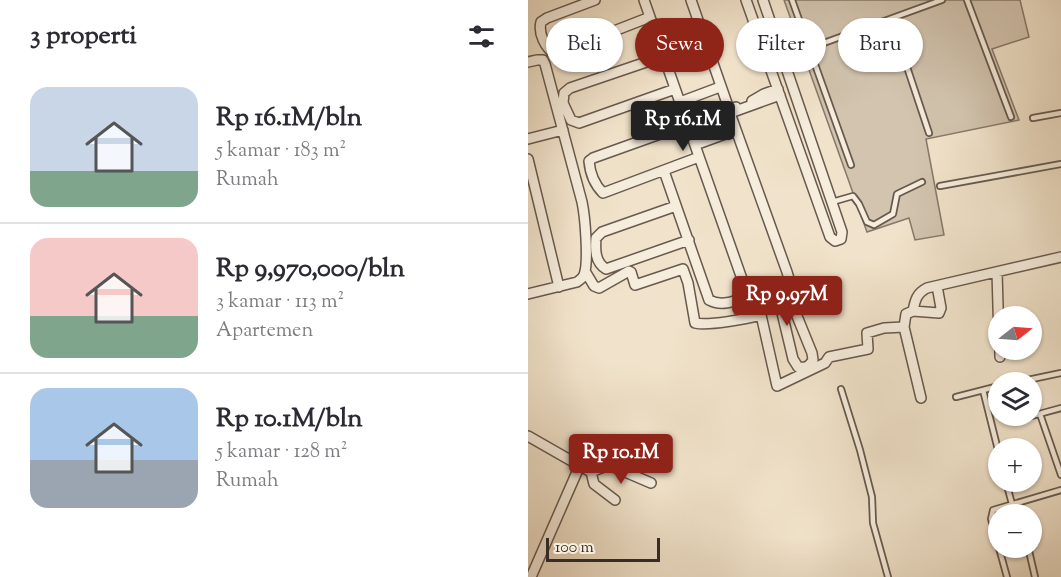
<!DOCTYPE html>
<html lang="id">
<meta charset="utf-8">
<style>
body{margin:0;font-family:"Sorts Mill Goudy",serif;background:#f2f2f3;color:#2b2b33;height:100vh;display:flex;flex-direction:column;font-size:22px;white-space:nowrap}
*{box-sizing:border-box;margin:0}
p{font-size:20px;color:#7c7c81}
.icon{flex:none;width:33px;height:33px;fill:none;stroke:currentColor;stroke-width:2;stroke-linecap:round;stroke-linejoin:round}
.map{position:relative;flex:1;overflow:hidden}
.details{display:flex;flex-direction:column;background:#fff;width:528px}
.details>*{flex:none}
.top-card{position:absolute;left:18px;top:18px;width:424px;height:54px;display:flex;gap:12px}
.needle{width:39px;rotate:73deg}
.fabs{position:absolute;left:460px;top:306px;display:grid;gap:12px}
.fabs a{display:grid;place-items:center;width:54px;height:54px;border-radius:50%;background:#fff;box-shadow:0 2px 4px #0004;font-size:30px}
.scale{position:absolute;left:18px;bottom:15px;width:114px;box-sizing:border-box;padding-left:6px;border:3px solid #392b25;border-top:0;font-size:16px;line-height:21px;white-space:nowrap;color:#392b25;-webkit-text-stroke:4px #f6eddd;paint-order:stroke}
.price{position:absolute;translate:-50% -51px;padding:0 14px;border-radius:6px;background:#8f2418;color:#fff;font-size:20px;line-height:39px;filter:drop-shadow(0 2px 3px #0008)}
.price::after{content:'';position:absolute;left:50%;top:36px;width:18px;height:14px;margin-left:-9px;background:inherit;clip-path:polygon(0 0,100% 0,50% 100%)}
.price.active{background:#222;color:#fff}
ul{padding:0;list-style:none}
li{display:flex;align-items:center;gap:18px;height:150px;padding:0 30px}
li+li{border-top:2px solid #e1e1e2}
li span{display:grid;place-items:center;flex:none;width:168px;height:120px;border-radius:18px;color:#555}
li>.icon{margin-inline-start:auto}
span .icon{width:72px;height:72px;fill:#fffc;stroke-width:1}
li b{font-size:26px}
h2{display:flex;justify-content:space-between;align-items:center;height:72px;padding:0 30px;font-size:26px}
.tag{padding:0 21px;border-radius:27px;background:#fff;box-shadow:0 2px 4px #0004;font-size:21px;line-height:54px}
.tag.active{background:#8f2418;color:#fff}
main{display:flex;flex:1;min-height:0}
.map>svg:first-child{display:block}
.green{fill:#d2c4af;stroke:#86786a;stroke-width:1.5}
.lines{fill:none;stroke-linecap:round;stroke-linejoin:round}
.service-casing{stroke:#67594e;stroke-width:8}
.minor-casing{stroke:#67594e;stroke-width:12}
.service{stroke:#f6eddd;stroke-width:4.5}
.minor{stroke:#f6eddd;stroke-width:9}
</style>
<main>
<section class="details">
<h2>3 properti<svg class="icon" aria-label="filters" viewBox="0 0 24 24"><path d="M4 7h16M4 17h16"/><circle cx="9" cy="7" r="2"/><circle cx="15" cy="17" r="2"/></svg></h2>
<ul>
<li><span style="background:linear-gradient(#c9d6e8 70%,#7fa58c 0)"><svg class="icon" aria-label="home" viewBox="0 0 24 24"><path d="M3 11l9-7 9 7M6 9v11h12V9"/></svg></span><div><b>Rp 16.1M/bln</b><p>5 kamar · 183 m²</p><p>Rumah</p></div></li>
<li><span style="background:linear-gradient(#f6c9c9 65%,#7fa58c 0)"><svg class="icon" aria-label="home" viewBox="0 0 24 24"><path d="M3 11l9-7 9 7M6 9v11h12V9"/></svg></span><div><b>Rp 9,970,000/bln</b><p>3 kamar · 113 m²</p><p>Apartemen</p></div></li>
<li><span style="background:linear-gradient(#a9c7e8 60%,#9aa5b1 0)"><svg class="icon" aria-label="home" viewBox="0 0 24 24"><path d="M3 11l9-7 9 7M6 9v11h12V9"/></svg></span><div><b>Rp 10.1M/bln</b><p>5 kamar · 128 m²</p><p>Rumah</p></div></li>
</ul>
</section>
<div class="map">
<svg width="533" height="577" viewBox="0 0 533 577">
<rect width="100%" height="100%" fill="#f1e3cb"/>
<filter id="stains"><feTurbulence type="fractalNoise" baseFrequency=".00333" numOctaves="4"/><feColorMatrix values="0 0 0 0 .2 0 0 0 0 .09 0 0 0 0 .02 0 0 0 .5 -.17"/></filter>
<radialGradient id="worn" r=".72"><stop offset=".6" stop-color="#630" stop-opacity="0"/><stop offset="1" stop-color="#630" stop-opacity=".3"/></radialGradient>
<path class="green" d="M256,0h236l9,37 -37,12 27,71 -93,19 18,96 -29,5 -6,-22 -42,14z"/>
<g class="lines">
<defs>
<path id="service" d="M264,0l59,165
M439,0l44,117
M363,19l38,114
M282,48l132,-48
M505,118l28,-5
M412,186l121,-22
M304,202l21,-6 6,8 8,18 7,3 19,-11 4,-20 25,-12
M490,382l43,-9
M313,389l19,61 12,47 1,26 15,54
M455,390l16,64
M428,397l43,-11
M512,414l21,61
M500,417l33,-9
M478,482l6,22
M471,547l-8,-28 2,-9 68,-20
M471,548l8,29
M501,551l6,26"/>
<path id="minor" d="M67,0l-48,18 -6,4c-3,11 4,26 14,32l95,-37
M116,0l104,296 5,4 33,-11 4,-7 -3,-10 -57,-159 50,-18
M163,0l38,109 7,-2
M218,0l84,237 5,4 6,-2 1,-7 -79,-232
M136,56l-94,32 -6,5 -1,10 8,17 8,3 96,-34
M0,62l9,-2h6l2,4 37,138c3,14 7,60 2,73 -2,4 -3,4 -7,7l-49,12
M224,101l12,-7 14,-5
M152,102l40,-15
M160,124l-95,34 -4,3c1,12 6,24 14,32l96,-36
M0,139l35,-9
M167,145l41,-15
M0,159l31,128
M136,171l45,129c13,7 26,1 39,-4
M148,206l-74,26 -6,6c-1,12 -1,24 10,31l83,-29
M57,271l9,15 5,2 30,-17 2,1 4,13 48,-16 5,14 7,40c14,3 51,-4 66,-8l16,71 48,-23 4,-6 39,-8 -1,-16 17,-5 20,-1
M469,272l2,68
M249,292l16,67 5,8c8,1 10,0 15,-7l-1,-7 -26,-64
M385,311c2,-11 4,-18 14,-23l134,-31
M472,350v7
M393,398l-17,-71 2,-13 7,-3 26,2 2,-5 -4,-22
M0,436l63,36 3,12 21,16
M63,472l18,-7 42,18
M3,577l49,-112"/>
</defs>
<use href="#service" class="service-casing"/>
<use href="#minor" class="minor-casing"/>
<use href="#service" class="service"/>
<use href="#minor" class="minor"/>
</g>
<rect width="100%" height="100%" filter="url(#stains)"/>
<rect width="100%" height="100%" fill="url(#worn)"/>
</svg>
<div class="fabs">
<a><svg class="needle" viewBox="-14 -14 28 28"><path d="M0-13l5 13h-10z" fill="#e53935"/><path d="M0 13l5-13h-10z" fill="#7c7c81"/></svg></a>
<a><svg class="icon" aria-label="layers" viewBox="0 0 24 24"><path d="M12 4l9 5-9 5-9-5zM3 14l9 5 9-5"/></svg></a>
<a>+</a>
<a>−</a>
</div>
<div class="scale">100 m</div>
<b class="price active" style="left:155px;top:152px">Rp 16.1M</b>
<b class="price" style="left:259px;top:327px">Rp 9.97M</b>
<b class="price" style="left:93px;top:485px">Rp 10.1M</b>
<div class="top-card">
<a class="tag">Beli</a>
<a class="tag active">Sewa</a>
<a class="tag">Filter</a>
<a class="tag">Baru</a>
</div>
</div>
</main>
